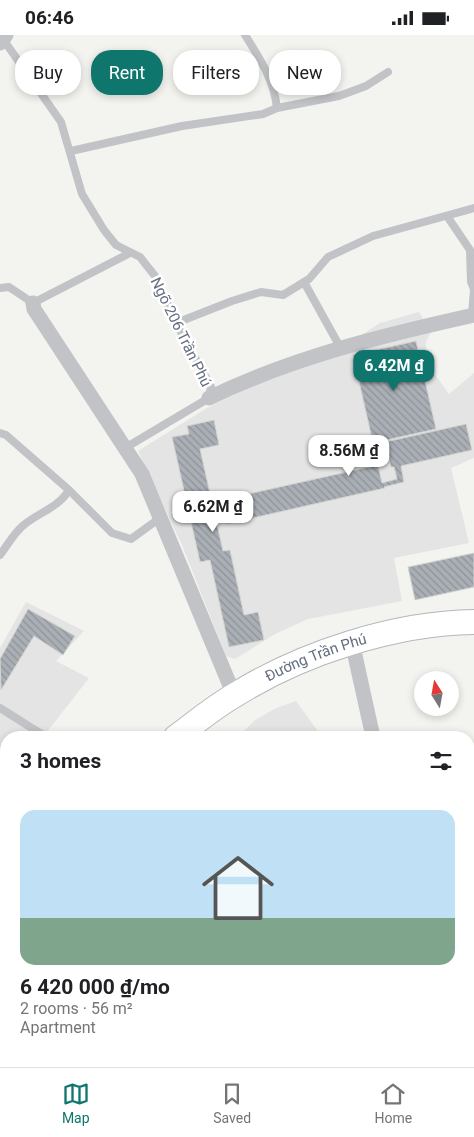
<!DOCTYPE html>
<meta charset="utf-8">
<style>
body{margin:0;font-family:Roboto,sans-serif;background:#f2f2f2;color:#202124;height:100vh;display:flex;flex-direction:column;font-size:19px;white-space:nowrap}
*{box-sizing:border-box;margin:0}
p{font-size:16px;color:#757577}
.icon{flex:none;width:28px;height:28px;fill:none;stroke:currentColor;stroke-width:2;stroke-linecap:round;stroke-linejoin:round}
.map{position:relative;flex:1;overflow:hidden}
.details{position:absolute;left:0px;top:696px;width:475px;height:336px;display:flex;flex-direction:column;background:#fff;border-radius:20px 20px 0 0;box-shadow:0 2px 8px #0003}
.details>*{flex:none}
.guide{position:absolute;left:15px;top:15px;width:445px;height:45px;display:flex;gap:10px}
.needle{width:32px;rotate:349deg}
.fabs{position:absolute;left:414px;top:636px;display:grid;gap:10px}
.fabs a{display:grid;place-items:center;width:45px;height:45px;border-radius:50%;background:#fff;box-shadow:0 2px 8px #0003;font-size:25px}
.price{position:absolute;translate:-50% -42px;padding:0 11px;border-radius:10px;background:#fff;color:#222;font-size:16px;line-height:32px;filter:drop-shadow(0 1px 2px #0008)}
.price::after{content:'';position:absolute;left:50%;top:30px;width:15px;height:11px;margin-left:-8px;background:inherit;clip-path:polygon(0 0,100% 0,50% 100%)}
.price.on{background:#0f766e;color:#fff}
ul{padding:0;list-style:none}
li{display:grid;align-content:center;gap:10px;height:265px;padding:0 20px}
li span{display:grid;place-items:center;height:155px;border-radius:15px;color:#555}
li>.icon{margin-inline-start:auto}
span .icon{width:90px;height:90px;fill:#fffc;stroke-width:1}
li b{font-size:21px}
h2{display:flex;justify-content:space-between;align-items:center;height:60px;padding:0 20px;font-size:21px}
.tag{padding:0 18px;border-radius:20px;background:#fff;box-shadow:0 2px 8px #0003;font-size:18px;line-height:45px}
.tag.on{background:#0f766e;color:#fff}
.status{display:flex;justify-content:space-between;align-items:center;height:35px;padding:0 25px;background:#fff;direction:ltr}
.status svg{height:14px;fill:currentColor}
.dock{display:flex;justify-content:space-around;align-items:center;height:70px;border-top:1px solid #e0e0e0;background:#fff;font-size:14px;color:#757577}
.dock a{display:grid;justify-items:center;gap:2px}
.dock .on{color:#0f766e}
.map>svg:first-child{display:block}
.built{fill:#e3e4e3}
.building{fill:url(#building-back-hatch);stroke:#d4d5d2}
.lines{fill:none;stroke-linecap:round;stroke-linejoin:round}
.primary-casing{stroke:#b4b6bb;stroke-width:26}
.service{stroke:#c1c3c7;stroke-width:8}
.minor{stroke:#c1c3c7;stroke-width:15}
.primary{stroke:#fff;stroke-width:24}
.labels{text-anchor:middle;stroke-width:5;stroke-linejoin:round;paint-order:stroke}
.street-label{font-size:15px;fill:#636e80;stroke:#fff}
</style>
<div class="status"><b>06:46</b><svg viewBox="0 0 49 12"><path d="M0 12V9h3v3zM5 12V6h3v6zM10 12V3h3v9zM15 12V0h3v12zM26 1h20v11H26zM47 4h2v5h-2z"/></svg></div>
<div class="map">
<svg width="474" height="1032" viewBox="0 0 474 1032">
<defs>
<pattern id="building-back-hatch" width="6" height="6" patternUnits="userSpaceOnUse" patternTransform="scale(1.25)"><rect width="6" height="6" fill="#a9afb5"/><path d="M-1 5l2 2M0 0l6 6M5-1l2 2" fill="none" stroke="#8d9398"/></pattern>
</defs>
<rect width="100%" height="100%" fill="#f3f4ef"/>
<path class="built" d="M419,277l12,20 -5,10v13l5,14 18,25 25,-21v85l-23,10 18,75 -75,15 8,43 -94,18 -33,15 -40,25 -9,-3 -44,-111 -44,-94 69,-43 41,-20 77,-29 55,-36z
M26,567l58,29 -28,30 33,17 -46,59h-37v47l-6,8v-144z
M296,666l26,36h-84l16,-16 20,-12z"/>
<path class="building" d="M416,306l20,88 -63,14 -20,-88z
M214,385l5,25 -19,4 23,102 7,-1 14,65 14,-3 6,28 -35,7 -19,-87 -10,2 -28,-125 17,-3 -2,-8z
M466,389l6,26 -71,16 3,16 -20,5 1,1 -159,36 -5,-24 157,-35 4,18 15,-4 -3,-12h-3l-6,-25z
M474,518v34l-59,13 -7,-33z
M28,574l47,27 -12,19 -29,-19 -33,54 -1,-31z
M6,977v49h11l-4,6h-9l-4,-3v-43z"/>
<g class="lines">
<defs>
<g id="primary">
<path id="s1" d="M176,702c19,-14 38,-30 59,-42 67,-42 160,-72 239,-73"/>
<path d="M0,897l6,-8"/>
</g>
</defs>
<use href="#primary" class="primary-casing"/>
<path class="service" d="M245,0c15,24 29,45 32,73
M3,4l58,83 21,72 22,36 12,15 24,12 15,19 21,47 35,64 -2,11 -84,50
M71,116l111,-25 81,-12 14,-6 62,-12 27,-10 22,-14
M447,181l23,34 1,32 3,7 -2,26
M304,247l36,65
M0,253l9,-1 24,16 97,-50
M176,288l56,-22 29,-9 22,3 26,-16 19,-22 45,-21 101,-28
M0,398l6,2 63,55 43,43 19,6 29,-21
M0,520c8,-10 14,-23 25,-31 15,-12 34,-17 44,-34
M0,673l46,29
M286,1026l1,6
M76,1032l5,-6"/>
<path class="minor" d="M0,8l6,-8
M33,268l1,6 108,165 92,221
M209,363c84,-41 175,-63 265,-83
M352,607l21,95
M0,843l6,3
M469,884l5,-1
M469,1003l5,1
M372,1026l2,6
M461,1026l1,6
M128,1032l3,-6"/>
<use href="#primary" class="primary"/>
</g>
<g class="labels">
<g class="street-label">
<text transform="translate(181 297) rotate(64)" y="5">Ngõ 206 Trần Phú</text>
<text dy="5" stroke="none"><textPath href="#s1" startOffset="162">Đường Trần Phú</textPath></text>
</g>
</g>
</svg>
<div class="fabs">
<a><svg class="needle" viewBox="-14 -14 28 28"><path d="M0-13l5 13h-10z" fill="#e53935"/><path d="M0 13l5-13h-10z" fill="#757577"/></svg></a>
</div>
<b class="price on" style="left:394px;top:357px">6.42M ₫</b>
<b class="price" style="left:349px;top:442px">8.56M ₫</b>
<b class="price" style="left:213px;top:498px">6.62M ₫</b>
<div class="guide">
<a class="tag">Buy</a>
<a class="tag on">Rent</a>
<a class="tag">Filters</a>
<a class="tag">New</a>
</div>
<section class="details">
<h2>3 homes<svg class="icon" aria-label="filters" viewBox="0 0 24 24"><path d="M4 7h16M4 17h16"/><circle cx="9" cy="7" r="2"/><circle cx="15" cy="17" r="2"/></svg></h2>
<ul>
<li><span style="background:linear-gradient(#bfe0f5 70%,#7fa58c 0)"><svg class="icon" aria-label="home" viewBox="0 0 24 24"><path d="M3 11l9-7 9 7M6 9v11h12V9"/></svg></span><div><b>6 420 000 ₫/mo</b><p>2 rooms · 56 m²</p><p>Apartment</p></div></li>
</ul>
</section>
</div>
<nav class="dock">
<a class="on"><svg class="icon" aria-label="map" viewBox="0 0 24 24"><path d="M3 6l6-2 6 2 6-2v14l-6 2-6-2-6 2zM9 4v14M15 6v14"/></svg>Map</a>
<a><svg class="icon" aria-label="saved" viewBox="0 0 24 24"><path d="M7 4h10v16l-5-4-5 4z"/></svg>Saved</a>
<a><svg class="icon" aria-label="home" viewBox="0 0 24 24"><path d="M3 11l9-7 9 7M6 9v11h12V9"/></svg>Home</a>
</nav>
